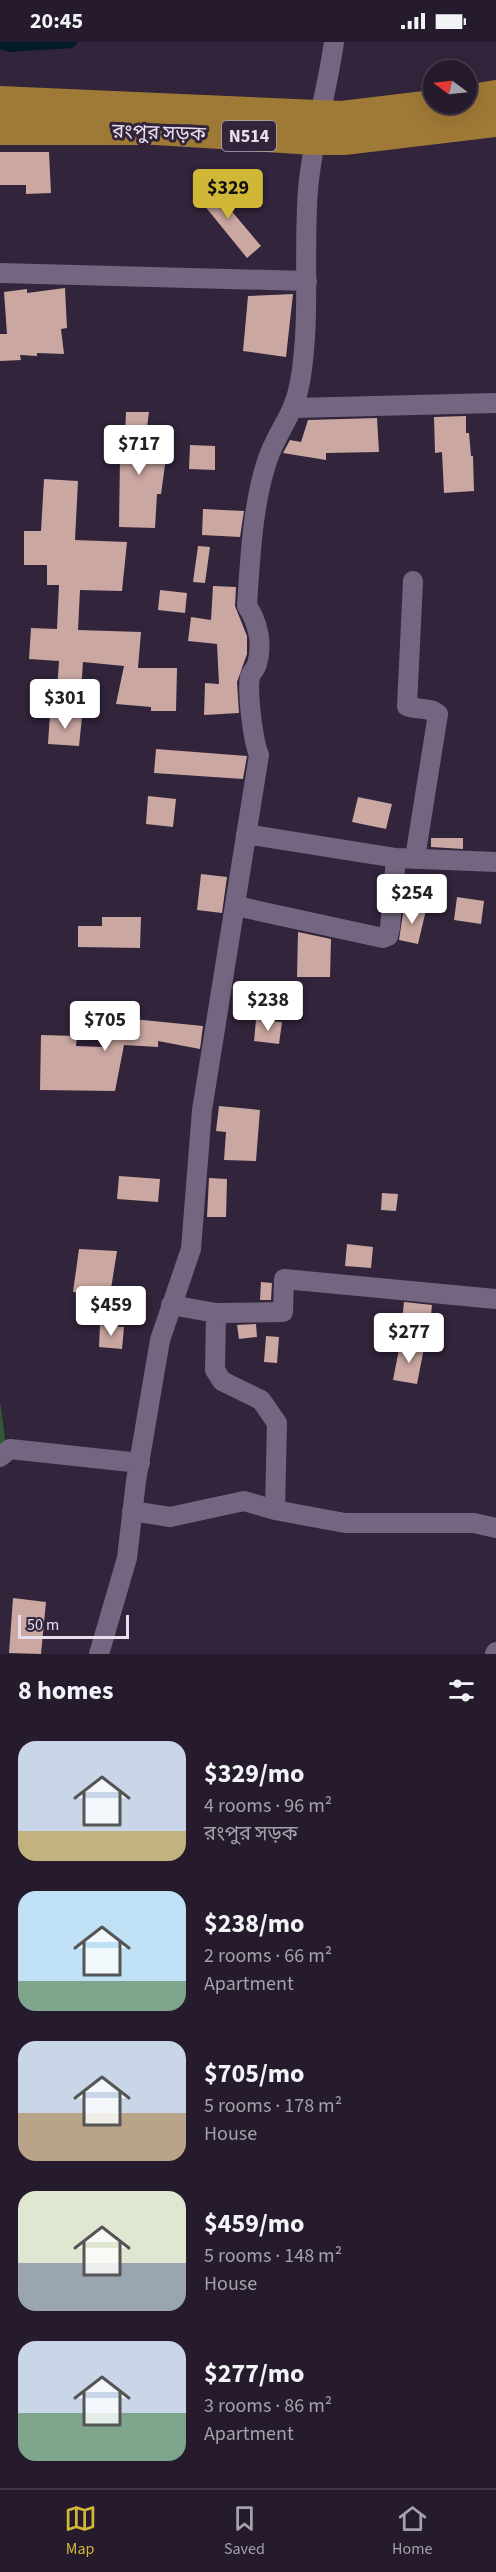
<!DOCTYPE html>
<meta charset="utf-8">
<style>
body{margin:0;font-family:"Source Sans 3","Noto Sans Bengali",sans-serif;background:#312838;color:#f1f3f6;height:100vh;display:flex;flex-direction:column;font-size:22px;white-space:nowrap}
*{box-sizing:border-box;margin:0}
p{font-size:20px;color:#a3a1a9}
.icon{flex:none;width:33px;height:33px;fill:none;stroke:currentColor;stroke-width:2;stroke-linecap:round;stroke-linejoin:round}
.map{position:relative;height:1612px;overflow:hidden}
.details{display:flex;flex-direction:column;background:#251b2c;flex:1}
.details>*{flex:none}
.needle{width:39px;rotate:285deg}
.fabs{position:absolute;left:423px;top:18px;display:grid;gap:12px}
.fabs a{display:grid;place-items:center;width:54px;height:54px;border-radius:50%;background:#251b2c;box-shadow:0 6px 24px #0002,0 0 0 2px #423948;font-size:30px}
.scale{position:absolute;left:18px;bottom:15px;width:111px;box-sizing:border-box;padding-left:6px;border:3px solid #e7dfee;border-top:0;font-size:16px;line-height:21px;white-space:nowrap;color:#e7dfee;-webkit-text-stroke:4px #31243b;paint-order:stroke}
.price{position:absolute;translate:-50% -51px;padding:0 14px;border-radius:6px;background:#fff;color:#222;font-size:20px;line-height:39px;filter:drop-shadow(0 2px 3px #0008)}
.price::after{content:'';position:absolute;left:50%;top:36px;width:18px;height:14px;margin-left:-9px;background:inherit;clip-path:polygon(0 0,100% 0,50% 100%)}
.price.current{background:#d1b736;color:#111}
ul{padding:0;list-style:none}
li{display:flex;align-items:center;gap:18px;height:150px;padding:0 18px}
li span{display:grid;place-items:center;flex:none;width:168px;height:120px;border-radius:18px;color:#555}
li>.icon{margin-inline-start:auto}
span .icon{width:72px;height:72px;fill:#fffc;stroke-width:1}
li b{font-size:26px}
h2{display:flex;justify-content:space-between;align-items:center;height:72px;padding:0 18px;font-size:26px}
.status{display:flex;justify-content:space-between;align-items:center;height:42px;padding:0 30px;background:#251b2c;direction:ltr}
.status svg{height:16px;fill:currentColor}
.tabs{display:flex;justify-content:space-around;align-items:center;height:84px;border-top:2px solid #423948;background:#251b2c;font-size:16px;color:#a3a1a9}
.tabs a{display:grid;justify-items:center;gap:3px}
.tabs .current{color:#d1b736}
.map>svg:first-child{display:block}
.green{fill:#2f5a35}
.water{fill:#011c26}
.building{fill:#caa7a0}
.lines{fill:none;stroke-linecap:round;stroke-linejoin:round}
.minor{stroke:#746680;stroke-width:20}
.highway{stroke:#9f7936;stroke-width:30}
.labels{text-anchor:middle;stroke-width:6;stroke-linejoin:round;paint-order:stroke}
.shield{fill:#31243b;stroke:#b0a7b8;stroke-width:1.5}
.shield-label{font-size:18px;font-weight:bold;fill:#e7dfee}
.street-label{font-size:20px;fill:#e7dfee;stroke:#31243b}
</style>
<div class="status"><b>20:45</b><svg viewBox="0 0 49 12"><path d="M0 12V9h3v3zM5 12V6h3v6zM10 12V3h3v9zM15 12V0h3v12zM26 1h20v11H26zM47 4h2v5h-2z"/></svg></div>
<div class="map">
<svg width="496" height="1612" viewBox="0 0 496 1612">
<rect width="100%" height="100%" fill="#31243b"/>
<path class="green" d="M0,1359l6,45 -6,2z"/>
<path class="water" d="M0,0h78l-5,6 -64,4 -9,-3z"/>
<path class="building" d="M0,110h49l2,41 -25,1v-9h-26z
M207,140l54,64 -14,12 -52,-64z
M65,246l2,40 -6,1 3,25 -27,-1v3l-17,-1 1,5 -21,1v-27h7l-3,-42 23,-3v4z
M293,252l-7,63 -43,-6 5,-55z
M126,370h23l-6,45 23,1 -5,36h-4l-2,34 -36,-1 1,-71h4z
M466,374v17h3l2,23h2l1,35 -30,2 -2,-41 -7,1 -1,-36z
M377,376l2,34 -53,1v7l-43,-7 7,-13 11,2 7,-22z
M190,403l25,1v24l-26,-1z
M44,437l34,2 -3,59 52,2 -5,49 -42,-1 -2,40 63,2 -3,36h39l-1,43h-25v-4l-35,-3 8,-38 -41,-4 -2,30 -24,-2 2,-29 -30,-2 2,-31 26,1 2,-44h-12v-20h-23v-34h17z
M203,467l41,2 -4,26 -38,-2z
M198,504l12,1 -5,36 -12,-1z
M213,544l23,1 -1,19 12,30v18l-10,28 2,31 -35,2 1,-32 14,1 -2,-40 -29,-3 3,-24 20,3z
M160,548l27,3 -2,20 -27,-3z
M50,672l32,3 -3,29 -31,-2z
M156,707l91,7 -4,23 -89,-6z
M148,754l28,3 -3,28 -27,-3z
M358,755l34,7 -6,25 -34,-7z
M431,796h32v11l-32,-2z
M201,832l26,3 -5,36 -25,-3z
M457,855l27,4 -3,23 -27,-4z
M404,865l22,3 -8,34 -19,-4z
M102,875h39l-1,31 -62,-1v-21h24z
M298,890l33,7 -1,38h-33z
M103,971l20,1v4l80,8 -3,23 -42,-8v6l-34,-2 -9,46 -75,-1 1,-55 36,1 -1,10 26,1z
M256,978l26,2 -3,22 -25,-3z
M219,1064l41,4 -4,51 -32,-1 2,-28 -10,-1z
M119,1134l41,3 -2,23 -41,-3z
M209,1136l18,1 -1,38h-19z
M382,1151l16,1 -2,17 -15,-1z
M347,1202l26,3 -2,21 -26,-2z
M79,1207l38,2 -7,44 -37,-3z
M261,1240l11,1 -1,17h-11z
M404,1260l28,3 -2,20 -28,-4z
M256,1282l1,13 -18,2 -2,-14z
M100,1283l24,2 -2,22 -23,-2z
M266,1294l13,1 -2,26 -13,-1z
M400,1302l24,4 -7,36 -24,-4z
M13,1556l33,4 -5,52 -32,-1z"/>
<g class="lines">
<path class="minor" d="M0,231l307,8
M294,366l202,-5
M413,539l-6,125c9,4 23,1 31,8l-23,144
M246,792l150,24 100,4
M236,864l147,32 5,-2 2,-8 6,-70
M171,1263l45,8 67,-1 1,-33 212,20
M216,1271l-1,57 7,11 39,19 16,23 -2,87
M0,1415l10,-8 130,14
M132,1469l38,6 74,-16 31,9 70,13h129l22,5
M99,1612l28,-96 9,-77 24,-141 31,-91 11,-139 57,-355c-6,-14 -12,-64 -9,-79 2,-4 6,-8 7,-12 6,-20 1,-42 -10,-58 3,-47 6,-110 23,-153 11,-27 25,-41 30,-71 11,-63 3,-128 8,-192 4,-50 19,-98 26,-148
M495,1612l1,-2"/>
<path class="highway" d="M466,58l30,-5
M0,59l342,15 99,-12
M0,88h156l158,10h30l152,-18"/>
</g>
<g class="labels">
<rect class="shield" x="222" y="79" width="54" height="30" rx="4.5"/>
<g class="shield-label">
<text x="249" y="100">N514</text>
</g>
<g class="street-label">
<text transform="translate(159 90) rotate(2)" y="7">রংপুর সড়ক</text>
</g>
</g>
</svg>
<div class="fabs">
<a><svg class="needle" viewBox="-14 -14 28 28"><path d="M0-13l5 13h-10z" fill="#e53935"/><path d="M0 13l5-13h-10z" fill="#a3a1a9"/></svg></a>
</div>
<div class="scale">50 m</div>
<b class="price current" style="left:228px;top:178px">$329</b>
<b class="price" style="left:139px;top:434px">$717</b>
<b class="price" style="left:65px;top:688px">$301</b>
<b class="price" style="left:412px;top:883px">$254</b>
<b class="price" style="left:268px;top:990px">$238</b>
<b class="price" style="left:105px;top:1010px">$705</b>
<b class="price" style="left:111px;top:1295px">$459</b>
<b class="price" style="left:409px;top:1322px">$277</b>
</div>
<section class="details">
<h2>8 homes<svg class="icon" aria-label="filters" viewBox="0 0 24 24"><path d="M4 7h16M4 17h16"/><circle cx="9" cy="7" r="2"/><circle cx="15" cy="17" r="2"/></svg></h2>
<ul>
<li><span style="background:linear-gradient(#c9d6e8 75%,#c2b280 0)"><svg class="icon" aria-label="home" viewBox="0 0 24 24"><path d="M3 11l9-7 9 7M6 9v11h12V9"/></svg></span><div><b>$329/mo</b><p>4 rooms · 96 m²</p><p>রংপুর সড়ক</p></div></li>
<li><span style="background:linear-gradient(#bfe0f5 75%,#7fa58c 0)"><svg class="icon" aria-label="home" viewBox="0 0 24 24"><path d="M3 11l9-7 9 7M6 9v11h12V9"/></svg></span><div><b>$238/mo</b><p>2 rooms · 66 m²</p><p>Apartment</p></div></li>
<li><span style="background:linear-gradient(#c9d6e8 60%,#b9a48a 0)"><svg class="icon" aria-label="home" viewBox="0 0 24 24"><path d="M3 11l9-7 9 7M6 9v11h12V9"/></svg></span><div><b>$705/mo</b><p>5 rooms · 178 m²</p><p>House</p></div></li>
<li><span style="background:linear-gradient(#dfe7d0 60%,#9aa5b1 0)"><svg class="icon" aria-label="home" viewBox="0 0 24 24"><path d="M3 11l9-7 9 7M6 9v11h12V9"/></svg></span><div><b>$459/mo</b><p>5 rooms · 148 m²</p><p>House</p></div></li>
<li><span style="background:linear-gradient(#c9d6e8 60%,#7fa58c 0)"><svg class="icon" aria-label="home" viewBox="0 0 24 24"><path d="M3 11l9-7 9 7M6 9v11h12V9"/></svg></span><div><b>$277/mo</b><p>3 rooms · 86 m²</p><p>Apartment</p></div></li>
</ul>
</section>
<nav class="tabs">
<a class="current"><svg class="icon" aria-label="map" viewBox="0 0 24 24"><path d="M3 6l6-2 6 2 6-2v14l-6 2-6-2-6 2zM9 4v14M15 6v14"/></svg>Map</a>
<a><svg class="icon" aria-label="saved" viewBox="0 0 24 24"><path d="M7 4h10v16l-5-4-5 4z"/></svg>Saved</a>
<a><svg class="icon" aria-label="home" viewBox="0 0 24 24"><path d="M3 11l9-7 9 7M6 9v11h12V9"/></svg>Home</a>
</nav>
